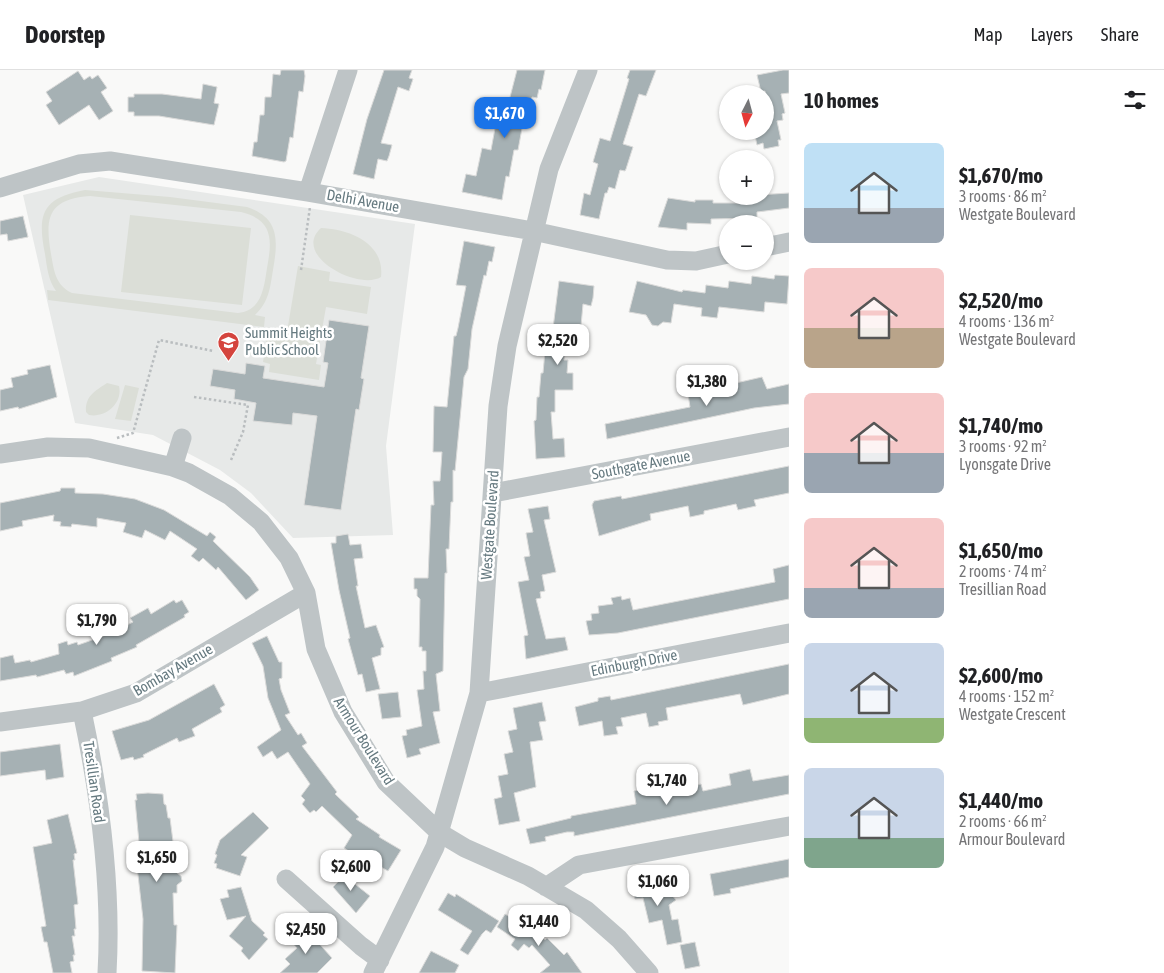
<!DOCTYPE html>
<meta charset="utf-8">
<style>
body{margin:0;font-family:"Asap Condensed",sans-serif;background:#f2f2f2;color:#202124;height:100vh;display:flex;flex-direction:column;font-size:19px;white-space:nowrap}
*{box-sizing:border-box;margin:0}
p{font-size:16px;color:#757577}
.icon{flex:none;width:28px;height:28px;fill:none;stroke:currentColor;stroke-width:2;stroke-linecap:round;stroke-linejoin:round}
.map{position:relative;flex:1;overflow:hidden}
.drawer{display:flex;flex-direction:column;background:#fff;width:375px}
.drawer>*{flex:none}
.needle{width:32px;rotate:186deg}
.tools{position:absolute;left:719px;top:15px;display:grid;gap:10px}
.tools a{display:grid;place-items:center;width:55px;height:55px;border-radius:50%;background:#fff;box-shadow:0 1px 4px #0004;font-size:25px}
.price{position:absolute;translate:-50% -42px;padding:0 11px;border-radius:10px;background:#fff;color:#222;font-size:16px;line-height:32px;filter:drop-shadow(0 1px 2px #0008)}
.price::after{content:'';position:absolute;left:50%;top:30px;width:15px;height:11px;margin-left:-8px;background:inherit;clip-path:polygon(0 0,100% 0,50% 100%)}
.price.current{background:#1a73e8;color:#fff}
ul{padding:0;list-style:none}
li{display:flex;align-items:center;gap:15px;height:125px;padding:0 15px}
li span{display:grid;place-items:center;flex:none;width:140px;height:100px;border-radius:8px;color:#555}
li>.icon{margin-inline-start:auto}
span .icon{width:60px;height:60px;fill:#fffc;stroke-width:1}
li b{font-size:21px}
h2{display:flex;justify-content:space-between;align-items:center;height:60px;padding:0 15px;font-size:21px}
header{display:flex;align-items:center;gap:30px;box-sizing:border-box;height:70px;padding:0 25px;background:#fff;border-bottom:1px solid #e0e0e0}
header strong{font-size:24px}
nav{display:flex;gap:28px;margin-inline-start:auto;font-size:18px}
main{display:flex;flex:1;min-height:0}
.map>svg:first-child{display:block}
.built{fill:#e7e9e8}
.green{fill:#dbded7;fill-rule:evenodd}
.building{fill:#a6b1b4;stroke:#dbdbda}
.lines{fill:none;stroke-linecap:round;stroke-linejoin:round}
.path{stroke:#b9bdbf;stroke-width:2.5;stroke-dasharray:2.5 2.5;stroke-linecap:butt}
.minor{stroke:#bec4c6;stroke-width:19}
.labels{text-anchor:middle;stroke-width:5;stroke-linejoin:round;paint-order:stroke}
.street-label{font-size:15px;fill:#667a80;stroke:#fff}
.poi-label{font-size:15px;fill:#667a80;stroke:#fff;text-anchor:start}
</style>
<header>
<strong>Doorstep</strong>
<nav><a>Map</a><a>Layers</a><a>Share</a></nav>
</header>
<main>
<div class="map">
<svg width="789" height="903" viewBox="0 0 789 903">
<rect width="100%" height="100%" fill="#f9f9f8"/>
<path class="built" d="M99,107l316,47 -29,222 7,89 -100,3 -42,-45 -31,-23 -67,-35 -78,-12 -52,-228z"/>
<path class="green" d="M85,120l85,7 77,10c33,11 31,34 26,63 -3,18 -4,32 -18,45l10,2 -1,10 -216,-27 -1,-10 9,1c-8,-11 -9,-24 -11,-37 -8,-40 -3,-56 40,-64zM90,126l151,16c33,8 31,29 26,56 -3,19 -5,43 -29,45l-166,-20c-17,-8 -18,-23 -21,-39 -6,-35 -4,-55 39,-58z
M130,145l121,13 -9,77 -121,-13z
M321,158c28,1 64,15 60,49 -23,14 -90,-22 -60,-49z
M298,196l32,6 -1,9 42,6 -4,27 -41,-7 -10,57 5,1 -2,15 -50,-8 1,-8 -7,-2 4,-26 19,2z
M107,313l12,3c4,17 -13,32 -30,29l-3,-3c-1,-16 9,-21 21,-29z
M125,315l14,3 -8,33 -16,-2z"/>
<path class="building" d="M281,0h23l1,6 -2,16 -4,-1 -6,47 -3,-1 -4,24 -2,1 -32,-6 2,-14h3l3,-27h4l1,-18h6l2,-23 7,1z
M384,0h28l-3,8 4,1 -4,12 -11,-4 -17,56 11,2 -3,11 -2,5 -9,-2 -4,20 -21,-5 14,-55z
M517,0h28l-4,20 -2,-1 -2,9 -5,-1 -5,27 -4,-1 -5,27h-4l-5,27 -3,-1 -4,24 -40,-8 4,-18 10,2 6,-28 9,2 5,-27 7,1z
M630,0h26l-10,26 -7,-2 -16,50 10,3 -7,22 -1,2 -5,-1 -5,19 -6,-2 -2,6h-2l-6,26 -19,-4 4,-22 6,2 8,-31 -5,-2 7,-24 10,3 19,-62 -2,-1z
M783,0h6v23l-8,1 4,19 -3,1 1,6 -6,1 4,19h-3l1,6 -15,3 -1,-6 -6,2 -3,-14h11v-40l-4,1 -4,-17z
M78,1l6,9 6,-4 2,3 6,-4 9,13 -6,4 12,19 -14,9 -10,-15 -30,20 -13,-20 6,-4 -6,-9z
M203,14l14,3 -3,16 5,1 -5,21 -55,-9h-25v-4h-6v-15h6v-3h28l39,5z
M789,123v15l-32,4v6l-46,1v5l-24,-1v7l-29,-3 10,-29 27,4v-2h18v3h27v-7z
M23,146l5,21 -20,4 -1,-7 -7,1v-14z
M464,171l31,6 -3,15 -3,-1 -3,15 -2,-1 -12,54 -4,40 -4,8 -9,94 -2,-1v32h-2l-2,47h-3l1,24h-2l-2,98 -7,3 4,37 -7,1 7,31 -21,6 2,5 -14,4 -5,-22 5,-1 -1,-5 16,-4 -5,-36 7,-1 -1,-18h3v-20h-4v-4h-3l1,-48 -3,-3v-7h-3v-11h14l3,-73h3l-1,-24h7l2,-29h-9l1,-46 13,1 7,-71h2l2,-8 8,-42 -10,-1z
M775,205l14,1 -2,28 -22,-2 -1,10 -45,-5 -2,11 -16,-2 1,-8 -28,-4 -3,19 -8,-1 -5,4 -6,-1 -6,-10 -17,-3 8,-31 45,11 1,-2 22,3 1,-8 22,3 1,-7 22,3 1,-8 22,3z
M559,211l35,5 -1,12 -2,8 -8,-2 -2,22 -15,-1 -2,35h4l-1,13h6v17h-18v22h-4l2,27 11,-1 1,19 -29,2 -2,-38 2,-1 1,-23h2l2,-24h2l2,-22h3l2,-24 3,1z
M329,250l40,6 -8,52 3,1 -5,31 -3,-1 -15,101 -37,-5 13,-89 -24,-3 -1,12 -39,-4 3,-18 -22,-4 1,-9 -25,-4 3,-17 32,5 1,-11 19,3 -2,12 61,9 4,-24 -5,-1z
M50,295l7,32 -38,12 -1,-2 -18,4v-21l13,-3 -2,-9 17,-4 -1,-4z
M762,307l5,12 22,-5v20l-35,4 -147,31 -2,-15 85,-17 -2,-13z
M789,396v27l-35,7 2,6 -18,4 -2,-6 -32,7v3l-14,3 -2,-11 -38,8 1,6 -52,16 -7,-31 2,-4 27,-5 1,3z
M61,418h14v5l28,1 32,5 29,11 43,26 3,-4 6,5 -3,4 37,36 9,13 -13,10 -28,-33 -2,3 -13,-12 -4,4 -8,-6 6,-7 -27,-18 -5,9 -20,-10 -3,8 -19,-6 3,-9 -29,-5v9l-25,-3 -1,3 -11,-1 1,-4 -8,-1 1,-6 -32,6 1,5 -23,5v-28l60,-12z
M548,436l2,13 -6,1 12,52 -14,3 3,16 -5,1 1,6 -5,1 10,40 19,-2 3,13 -42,9 -2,-23 4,-1 -10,-53 11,-2 -5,-23 6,-1 -4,-23 7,-1 -5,-23z
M348,464l2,11 11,-1 2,14 -9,1 4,27h-2l9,42 11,-3 8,22 -3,1v7l-9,3 8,31 -14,3 -4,-18 -4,1 -10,-36 2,-1 -11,-48 -8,-47h5v-7z
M789,495v34l-171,34 -29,2 -3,-14 6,-1 -1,-6 8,-1 -1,-7 15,-2 -2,-6 10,-2 1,4 8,-2 3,12 142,-28 -2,-13z
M174,530l2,3 6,-3 7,12 -5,3 1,2 -49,28 1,2 -26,11 1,3 -38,15 -1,-4 -7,2 -2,-4 -27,7 -1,-2 -36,6v-23l13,-3 2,8 15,-3 1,2 28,-8 -1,-10 9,-3 1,4 9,-3 1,3 31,-11 24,-12 -3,-4 18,-10 3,6z
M267,566l12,26h3v16l-3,1 2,11 9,23 -5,2 13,20 3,-2 6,10 -5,3 35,46 -2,2 24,23 -3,2 24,16 -1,2 22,13 -13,21 -23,-13 -2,2 -19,-12 8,-13 -30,-29 -6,6 -2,-2 -4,3 -8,-9 3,-4 -4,-4 9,-12 -22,-32 -11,7 -5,-8 -9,6 -6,-10 24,-17 -13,-32 -5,-32 -11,-23z
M789,594v30l-46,11 -3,-11 -74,14 2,12 -10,2 1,3 -10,2 -3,-14 -25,5 2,8 -7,1 2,7 -14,2 -2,-15 -23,5 -4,-19 23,-6v-3l12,-2 1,4z
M214,614l11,21 -5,3 2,4 -30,17 3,7 -16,6 -2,-4 -34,17 1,2 -10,3 -1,-3 -12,3 -9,-29 37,-11z
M398,622l3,25 -19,2 -4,-25z
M542,632l4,19 -7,1 4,18 -13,2 6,45 -22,6 6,28 -21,4 -5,-26 8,-2 -4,-21 10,-2 -4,-20 9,-2 -5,-21 9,-2 -4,-21z
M60,674l4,33 -18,3 -1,-10 -45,6v-24z
M750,699l3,12 36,-6v19l-215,42v-4h-7l-22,5 1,4 -16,3 -4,-15 45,-11v-2l65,-12 -2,-13 19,-4 1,7 47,-10 2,7 28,-6 -2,-11z
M148,723l15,1 1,10 2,1 2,13h2l7,55 4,3 1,5 -5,4v8h-4l1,32h3l-2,48 -33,-2 1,-52 -6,-53v-13h3l-5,-53h2l-1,-6z
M253,742l16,16 -28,27 6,2 -7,19 -24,-8 1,-4 -3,-1 3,-8 -2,-1 5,-14z
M68,744l9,39 -3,1 1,6h-2l5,44 -4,1 2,24h-2l1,7h-3l3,19h-2l1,6 -4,1 2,11h-19l-6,-31h-3l-3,-15 5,-1 -13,-79 19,-4 -5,-23z
M789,789v18l-59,12 1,4 -17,3 -4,-22z
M336,799l34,27 -14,17 -23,-26 5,-5z
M659,806l4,19 7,-2 6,7 -7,5 3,15 6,-1 4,23 -15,3 -5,-25 -13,3 -6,-25 -8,1 -4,-18z
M241,817l11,34 13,12 -2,2 5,4 -19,21 -8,-9 2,-3 -14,-12 17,-20 -19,4 -7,-21 9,-2 -2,-7z
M448,823l7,4 1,-3 43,27 -8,12 -5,-3 -4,4 -14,21 -8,-5 12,-19 -34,-21z
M505,844l21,13 2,-2 17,15 2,-2 17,17 3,-3 15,21h-42l10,-8 -18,-20 -3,3 -5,-4 -6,7 -7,-6 4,-6 -18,-12z
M304,857l28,31 -15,15h-37l10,-9 -5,-5 12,-11 -7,-8z
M695,872l5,24 -15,3 -5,-24z
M431,881l28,14 -4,8h-36z"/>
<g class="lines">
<path class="path" d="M301,200l9,-63
M194,327l54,8 -5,27 -12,28
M117,368l16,-5 26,-93 54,11"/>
<path class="minor" d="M0,118l79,-24 31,-3 198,31 225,39 134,29 29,1 32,-7
M308,122l40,-122
M765,177l24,-5
M0,384l48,-7 41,1 84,19 16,6 41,23 31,26 28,36 17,35 10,56 27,63 43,70 54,51 25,15 63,28 58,34 33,29 30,34
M173,397l9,-29
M493,423l296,-56
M479,623l310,-60
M82,641c18,85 30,175 25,262
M0,652l82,-11 54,-18 170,-100
M286,809l75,67 19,14
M546,817l33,-22 210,-39
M373,903l62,-126 44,-154 19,-287 9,-60 42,-177 39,-99"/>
</g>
<defs>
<symbol id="school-pin" viewBox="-11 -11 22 30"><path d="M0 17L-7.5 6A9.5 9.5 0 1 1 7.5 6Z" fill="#d4443d" stroke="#fff"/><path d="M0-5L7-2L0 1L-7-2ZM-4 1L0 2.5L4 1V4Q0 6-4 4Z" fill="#fff"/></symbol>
</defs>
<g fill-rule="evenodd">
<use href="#school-pin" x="216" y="260" width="25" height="34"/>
</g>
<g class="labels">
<g class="street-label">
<text transform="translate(363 131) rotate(10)" y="5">Delhi Avenue</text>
<text transform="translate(641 395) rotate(-11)" y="5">Southgate Avenue</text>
<text transform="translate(490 455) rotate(-86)" y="5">Westgate Boulevard</text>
<text transform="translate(634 593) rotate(-11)" y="5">Edinburgh Drive</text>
<text transform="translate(173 600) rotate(-30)" y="5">Bombay Avenue</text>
<text transform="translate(364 671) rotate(58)" y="5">Armour Boulevard</text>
<text transform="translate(94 712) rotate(82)" y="5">Tresillian Road</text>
</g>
<g class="poi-label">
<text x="245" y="268">Summit Heights<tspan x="245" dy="17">Public School</tspan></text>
</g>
</g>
</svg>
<div class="tools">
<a><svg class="needle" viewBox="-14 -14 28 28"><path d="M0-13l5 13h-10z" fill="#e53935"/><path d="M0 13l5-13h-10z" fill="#757577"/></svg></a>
<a>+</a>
<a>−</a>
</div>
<b class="price current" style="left:505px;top:69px">$1,670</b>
<b class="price" style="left:558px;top:296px">$2,520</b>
<b class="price" style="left:707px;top:337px">$1,380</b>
<b class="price" style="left:97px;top:576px">$1,790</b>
<b class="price" style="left:667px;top:736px">$1,740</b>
<b class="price" style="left:157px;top:813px">$1,650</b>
<b class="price" style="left:351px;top:822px">$2,600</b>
<b class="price" style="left:658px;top:837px">$1,060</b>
<b class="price" style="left:539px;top:877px">$1,440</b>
<b class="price" style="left:306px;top:885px">$2,450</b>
</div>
<section class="drawer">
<h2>10 homes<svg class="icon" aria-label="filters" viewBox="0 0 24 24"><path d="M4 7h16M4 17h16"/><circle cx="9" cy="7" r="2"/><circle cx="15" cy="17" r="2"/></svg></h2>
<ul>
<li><span style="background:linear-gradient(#bfe0f5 65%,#9aa5b1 0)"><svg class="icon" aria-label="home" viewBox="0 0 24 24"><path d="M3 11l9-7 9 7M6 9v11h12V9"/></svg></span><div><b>$1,670/mo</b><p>3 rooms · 86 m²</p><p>Westgate Boulevard</p></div></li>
<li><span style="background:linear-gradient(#f6c9c9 60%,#b9a48a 0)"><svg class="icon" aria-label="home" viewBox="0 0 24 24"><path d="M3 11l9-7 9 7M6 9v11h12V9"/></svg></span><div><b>$2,520/mo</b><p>4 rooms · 136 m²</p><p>Westgate Boulevard</p></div></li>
<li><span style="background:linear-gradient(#f6c9c9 60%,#9aa5b1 0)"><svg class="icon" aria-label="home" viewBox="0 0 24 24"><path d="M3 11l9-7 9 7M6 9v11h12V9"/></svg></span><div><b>$1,740/mo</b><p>3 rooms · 92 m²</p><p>Lyonsgate Drive</p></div></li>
<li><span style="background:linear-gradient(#f6c9c9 70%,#9aa5b1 0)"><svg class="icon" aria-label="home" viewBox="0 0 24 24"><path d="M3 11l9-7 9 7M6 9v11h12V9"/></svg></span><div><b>$1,650/mo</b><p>2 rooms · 74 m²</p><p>Tresillian Road</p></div></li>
<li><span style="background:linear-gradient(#c9d6e8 75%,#8fb573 0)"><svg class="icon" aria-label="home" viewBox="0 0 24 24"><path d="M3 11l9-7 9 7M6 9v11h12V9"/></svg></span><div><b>$2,600/mo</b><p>4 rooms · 152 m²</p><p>Westgate Crescent</p></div></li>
<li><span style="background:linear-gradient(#c9d6e8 70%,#7fa58c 0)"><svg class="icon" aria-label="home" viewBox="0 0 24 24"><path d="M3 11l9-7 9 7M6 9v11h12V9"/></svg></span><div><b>$1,440/mo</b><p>2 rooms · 66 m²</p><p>Armour Boulevard</p></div></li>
</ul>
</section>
</main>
